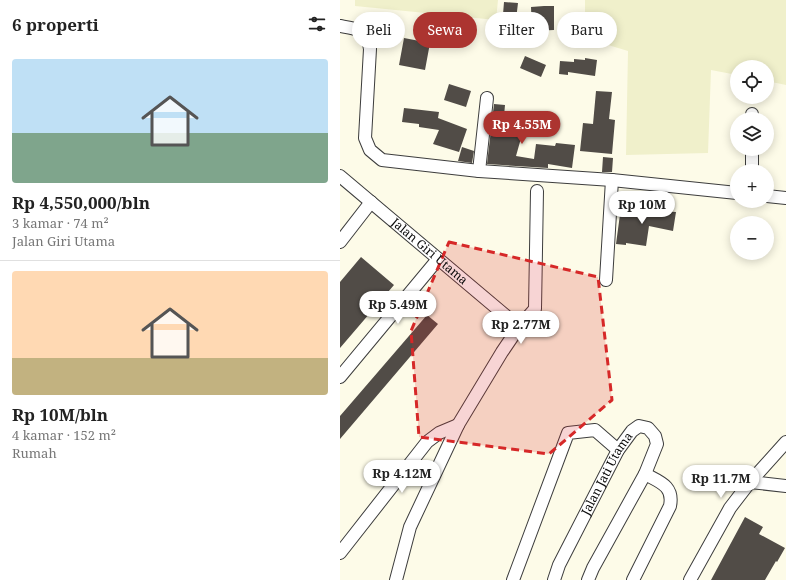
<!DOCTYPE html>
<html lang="id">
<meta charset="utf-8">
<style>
body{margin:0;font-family:"Noto Serif",serif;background:#f2f2f2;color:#222;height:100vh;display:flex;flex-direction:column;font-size:15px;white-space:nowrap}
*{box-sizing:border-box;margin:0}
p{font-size:13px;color:#767676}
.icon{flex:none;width:22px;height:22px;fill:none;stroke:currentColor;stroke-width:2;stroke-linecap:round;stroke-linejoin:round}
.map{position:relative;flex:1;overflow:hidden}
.side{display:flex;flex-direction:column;background:#fff;width:340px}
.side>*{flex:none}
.banner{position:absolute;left:12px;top:12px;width:374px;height:36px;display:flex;gap:8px}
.buttons{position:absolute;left:390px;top:60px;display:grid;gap:8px}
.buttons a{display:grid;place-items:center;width:44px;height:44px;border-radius:50%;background:#fff;box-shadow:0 2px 10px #0003;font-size:20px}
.price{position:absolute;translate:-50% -34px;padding:0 9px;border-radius:14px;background:#fff;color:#222;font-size:13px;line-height:26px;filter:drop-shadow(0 1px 2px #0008)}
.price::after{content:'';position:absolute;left:50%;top:24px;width:12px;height:9px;margin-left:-6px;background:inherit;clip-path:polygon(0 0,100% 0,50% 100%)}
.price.selected{background:#ac3430;color:#fff}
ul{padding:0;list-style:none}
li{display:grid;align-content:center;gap:8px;height:212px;padding:0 12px}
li+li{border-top:1px solid #e0e0e0}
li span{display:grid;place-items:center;height:124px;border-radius:4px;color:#555}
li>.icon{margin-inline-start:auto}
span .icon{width:72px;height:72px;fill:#fffc;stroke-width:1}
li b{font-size:17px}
h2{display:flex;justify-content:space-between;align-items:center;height:48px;padding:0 12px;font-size:17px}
.chip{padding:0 14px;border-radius:18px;background:#fff;box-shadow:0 2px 10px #0003;font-size:14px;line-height:36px}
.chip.selected{background:#ac3430;color:#fff}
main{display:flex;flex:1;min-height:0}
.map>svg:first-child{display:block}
.farmland{fill:#f0f0cb}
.building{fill:#514c47}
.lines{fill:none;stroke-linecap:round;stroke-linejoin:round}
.minor-casing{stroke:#3d3d3d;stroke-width:14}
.minor{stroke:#fff;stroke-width:12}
.marked{fill:#d62828;fill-opacity:0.2;stroke:#d62828;stroke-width:3;stroke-dasharray:8 5;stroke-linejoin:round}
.labels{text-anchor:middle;stroke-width:4;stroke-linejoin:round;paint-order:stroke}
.street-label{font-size:12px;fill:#0a0a0a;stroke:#fff}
</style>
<main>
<section class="side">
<h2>6 properti<svg class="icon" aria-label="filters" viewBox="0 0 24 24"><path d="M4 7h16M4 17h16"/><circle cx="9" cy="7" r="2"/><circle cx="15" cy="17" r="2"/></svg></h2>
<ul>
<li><span style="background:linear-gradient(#bfe0f5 60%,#7fa58c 0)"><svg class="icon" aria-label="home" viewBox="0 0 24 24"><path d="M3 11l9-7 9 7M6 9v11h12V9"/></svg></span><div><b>Rp 4,550,000/bln</b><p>3 kamar · 74 m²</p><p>Jalan Giri Utama</p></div></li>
<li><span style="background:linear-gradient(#ffd9b3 70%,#c2b280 0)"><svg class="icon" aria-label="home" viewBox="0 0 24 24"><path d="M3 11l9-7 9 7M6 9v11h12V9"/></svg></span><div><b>Rp 10M/bln</b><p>4 kamar · 152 m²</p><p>Rumah</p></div></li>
</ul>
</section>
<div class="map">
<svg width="446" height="580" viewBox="0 0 446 580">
<rect width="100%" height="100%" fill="#fdfbe8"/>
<path class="farmland" d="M15,0h143l-2,20 -141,-14z
M245,0h201v85l-19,-4v-14h-30v8l-26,-5 -3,83 -82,2 2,-104 -43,-13z"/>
<path class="building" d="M164,2l14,1 -3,25 -13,-1z
M204,6h10v24l-22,1 -1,-24z
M64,38l26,5 -5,27 -26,-5z
M185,56l21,9 -5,12 -21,-9z
M245,58l12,2 -2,16 -27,-4v3l-9,-1 1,-13 14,1v-3l11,1z
M109,84l22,7 -5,16 -22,-7z
M256,91l16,1 -3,27 6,1 -3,34 -32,-3 3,-28 10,1z
M154,104l11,1 -1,11 16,2 -1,4 6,2 -9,32 18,3 2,-15 19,2 1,-3 19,2 -3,23 -24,-4v4l-61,-4z
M64,108l35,4 -1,6 29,11 -8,23 -26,-8 6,-14 -20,-3v-3l-17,-2z
M122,147l12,4 -2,12 -14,-2z
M263,157l10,1 -1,14h-10z
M281,207l25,4v-1l30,2 -3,19 -24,-5 -3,20 -20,-3v2l-10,-1z
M21,257l33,28 -54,63v-66z
M87,315l11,9 -98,115v-23z
M405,517l18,10 -4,7 26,14 -8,14 -1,-1 -11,19h-54z"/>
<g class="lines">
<defs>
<g id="minor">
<path d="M0,26c18,3 27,3 30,23l-5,89 5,12 12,10 97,11 133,9 125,13"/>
<path d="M412,114v5"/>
<path d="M412,149v22"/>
<path d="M139,171l8,-73"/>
<path id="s1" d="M0,176l179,151 -17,25 -44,73 -48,102 -14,53"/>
<path d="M427,196l19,2"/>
<path d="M0,242l31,-40"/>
<path d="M266,280l6,-100"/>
<path d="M179,327l16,-18 2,-118"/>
<path d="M0,377l98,-118"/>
<path d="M410,482l36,4"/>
<path d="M0,553l87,-111 12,-9 19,-8"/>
<path d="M173,580l55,-147 27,-3 23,20"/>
<path id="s2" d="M214,580l5,-15 59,-115 14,-19 7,-5 9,2 7,8 2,8 -12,30 -52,94 -5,12"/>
<path d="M293,580l37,-74c4,-20 -10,-24 -25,-32"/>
<path d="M350,580l40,-72 20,-26 36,-40"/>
</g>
</defs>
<use href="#minor" class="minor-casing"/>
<use href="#minor" class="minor"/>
</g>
<path class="marked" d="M109,242l149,35 14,123 -63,54 -130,-17 -8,-106z"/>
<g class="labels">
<g class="street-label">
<text dy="4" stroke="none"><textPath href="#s1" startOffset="117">Jalan Giri Utama</textPath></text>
<text dy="4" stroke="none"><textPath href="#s2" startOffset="119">Jalan Jati Utama</textPath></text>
</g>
</g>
</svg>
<div class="buttons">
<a><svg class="icon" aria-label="locate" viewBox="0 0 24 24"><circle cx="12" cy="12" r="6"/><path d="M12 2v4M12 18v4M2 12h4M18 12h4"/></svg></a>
<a><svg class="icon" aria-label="layers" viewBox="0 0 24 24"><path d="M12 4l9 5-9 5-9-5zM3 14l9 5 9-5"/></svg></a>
<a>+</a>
<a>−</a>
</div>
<b class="price selected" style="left:182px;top:145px">Rp 4.55M</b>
<b class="price" style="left:302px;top:225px">Rp 10M</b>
<b class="price" style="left:58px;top:325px">Rp 5.49M</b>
<b class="price" style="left:181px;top:345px">Rp 2.77M</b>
<b class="price" style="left:62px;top:494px">Rp 4.12M</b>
<b class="price" style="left:381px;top:499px">Rp 11.7M</b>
<div class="banner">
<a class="chip">Beli</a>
<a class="chip selected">Sewa</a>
<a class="chip">Filter</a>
<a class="chip">Baru</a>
</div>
</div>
</main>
